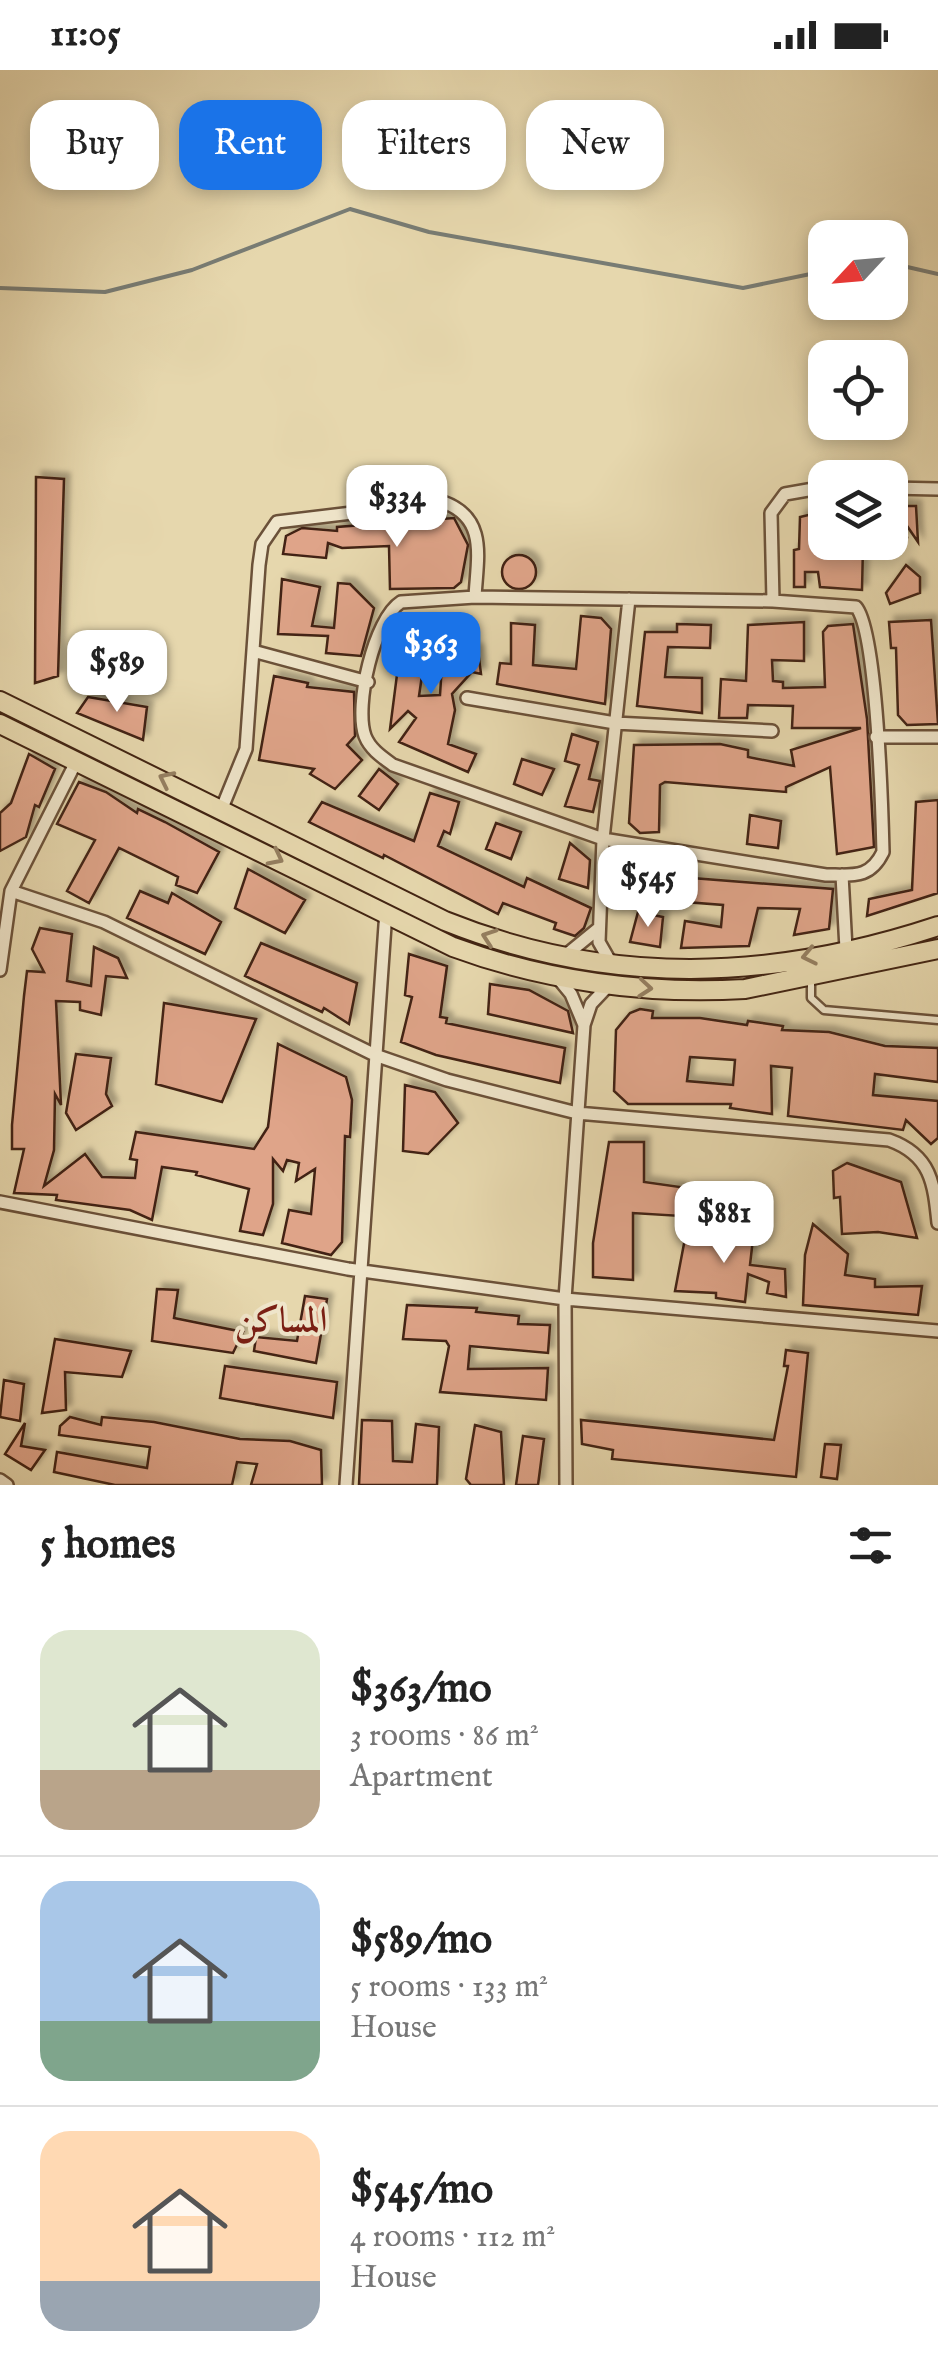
<!DOCTYPE html>
<meta charset="utf-8">
<style>
body{margin:0;font-family:"IM FELL English",Amiri,serif;background:#f6f6f6;color:#222;height:100vh;display:flex;flex-direction:column;font-size:38px;white-space:nowrap}
*{box-sizing:border-box;margin:0}
p{font-size:32px;color:#767676}
.icon{flex:none;width:55px;height:55px;fill:none;stroke:currentColor;stroke-width:2;stroke-linecap:round;stroke-linejoin:round}
.map{position:relative;height:1415px;overflow:hidden}
.side{display:flex;flex-direction:column;background:#fff;flex:1}
.side>*{flex:none}
.hud{position:absolute;left:30px;top:30px;width:880px;height:90px;display:flex;gap:20px}
.needle{width:65px;rotate:244deg}
.controls{position:absolute;left:808px;top:150px;display:grid;gap:20px}
.controls a{display:grid;place-items:center;width:100px;height:100px;border-radius:20px;background:#fff;box-shadow:0 5px 15px #0003;font-size:50px}
.price{position:absolute;translate:-50% -85px;padding:0 22px;border-radius:20px;background:#fff;color:#222;font-size:32px;line-height:65px;filter:drop-shadow(0 2px 5px #0008)}
.price::after{content:'';position:absolute;left:50%;top:60px;width:30px;height:22px;margin-left:-15px;background:inherit;clip-path:polygon(0 0,100% 0,50% 100%)}
.price.on{background:#1a73e8;color:#fff}
ul{padding:0;list-style:none}
li{display:flex;align-items:center;gap:30px;height:250px;padding:0 40px}
li+li{border-top:2px solid #e0e0e0}
li span{display:grid;place-items:center;flex:none;width:280px;height:200px;border-radius:30px;color:#555}
li>.icon{margin-inline-start:auto}
span .icon{width:120px;height:120px;fill:#fffc;stroke-width:1}
li b{font-size:42px}
h2{display:flex;justify-content:space-between;align-items:center;height:120px;padding:0 40px;font-size:42px}
.chip{padding:0 35px;border-radius:30px;background:#fff;box-shadow:0 5px 15px #0003;font-size:35px;line-height:90px}
.chip.on{background:#1a73e8;color:#fff}
.status{display:flex;justify-content:space-between;align-items:center;height:70px;padding:0 50px;background:#fff;direction:ltr}
.status svg{height:28px;fill:currentColor}
.map>svg:first-child{display:block}
.lines{fill:none;stroke-linecap:round;stroke-linejoin:round}
.stream{stroke:#787c74;stroke-width:4}
.building{fill:#dfa489;stroke:#422412;stroke-width:2.5;fill-rule:evenodd;filter:url(#shadow)}
.lane-casing{stroke:#6b5139;stroke-width:11}
.street-casing{stroke:#6b5139;stroke-width:16}
.primary-casing{stroke:#422412;stroke-width:22}
.lane{stroke:#efe5ca;stroke-width:6}
.street{stroke:#efe5ca;stroke-width:11}
.primary{stroke:#e6d7ad;stroke-width:18}
.oneway{stroke:#947e60}
.labels{text-anchor:middle;stroke-width:8;stroke-linejoin:round;paint-order:stroke}
.quarter-label{font-size:35px;font-weight:bold;fill:#7a1f14;stroke:#efe5ca}
</style>
<div class="status"><b>11:05</b><svg viewBox="0 0 49 12"><path d="M0 12V9h3v3zM5 12V6h3v6zM10 12V3h3v9zM15 12V0h3v12zM26 1h20v11H26zM47 4h2v5h-2z"/></svg></div>
<div class="map">
<svg width="938" height="1415" viewBox="0 0 938 1415">
<defs>
<filter id="shadow"><feDropShadow dx="5.5" dy="-5.5" stdDeviation="2.5" flood-color="#0004"/></filter>
</defs>
<rect width="100%" height="100%" fill="#e6d7ad"/>
<filter id="stains"><feTurbulence type="fractalNoise" baseFrequency=".002" numOctaves="4"/><feColorMatrix values="0 0 0 0 .2 0 0 0 0 .09 0 0 0 0 .02 0 0 0 .5 -.17"/></filter>
<radialGradient id="worn" r=".72"><stop offset=".6" stop-color="#630" stop-opacity="0"/><stop offset="1" stop-color="#630" stop-opacity=".3"/></radialGradient>
<g class="lines">
<path class="stream" d="M890,193l48,11
M0,218l105,4 87,-22 158,-61 79,23 314,56 82,-17"/>
</g>
<path class="building" d="M36,407l28,2 -6,197 -23,7z
M893,429l2,7h21l2,36 -15,-22 4,17 -15,1z
M825,441v33l38,2 -1,44 -42,-3 -2,-15h-13v15h-11v-37l5,-1 1,-32z
M454,448l14,27 -7,37 -7,6 -64,1 -1,-43 -47,2 -14,-5 -2,15 -43,-4 3,-18 16,-8 35,3v-4z
M502 502a17 17 0 1 1 34 0a17 17 0 1 1-34 0Z
M906,495l14,12v16l-30,11 -4,-11z
M282,509l38,8 -8,39 22,2 4,-45 12,1 24,24 -13,48 -35,-3 2,-17 -50,-2z
M581,546l20,2 10,11 -6,75 -108,-20 3,-21 11,1v-41l24,2 -2,40 43,4z
M931,550l7,104 -31,1 -9,-10 -2,-67h-5l-2,-26z
M430,551l-11,75 21,-1 3,-46 35,1 3,24 -9,-2 -20,22 3,16 -7,34 28,10 -8,18 -69,-30 17,-24 -8,-7 -18,18 13,-101z
M804,552v39l-32,-1 1,21 10,1v6l42,-1 -2,-55 5,-6 25,-2 14,95 7,128 -37,7 -7,-87 -44,20v5l-121,-10 -5,3 -1,47 -19,1 -11,-10 5,-78 86,-1 28,6v7l46,9 -3,-16 70,-22h-69l1,-22 -45,-1 -1,13h-28l2,-39 25,2 2,-56z
M677,554l34,1 -1,23 -42,-1 -3,30 37,1v35l-65,-7 8,-74h32z
M274,606l34,7 -1,4 47,5 1,44 -8,9 15,15 -27,29 -25,-15 4,-5 -55,-9z
M88,627l59,10 -4,33 -66,-27z
M572,664l26,8 -9,37 11,2 -7,31 -28,-6 14,-41 -14,-4z
M29,684l26,15 -16,38 -4,-2 -9,32 -26,14v-38l11,-10z
M522,689l32,10 -12,26 -28,-11z
M379,699l19,15 -19,26 -20,-14z
M79,712l27,10 31,21 1,-4 27,13 54,30 -22,41 -21,-8 2,-8 -59,-29 -30,55 -22,-12 28,-51 -38,-16z
M430,723l29,9 -9,32 -6,-3 -6,15 86,41 3,-9 64,30 -7,20 -9,8 -21,-7 2,-6 -53,-20 -5,11 -114,-59 -1,3 -74,-36 13,-20 92,39z
M938,730v93l-71,23 2,-17 43,-9 4,-88z
M750,745l31,6 -3,27 -31,-4z
M496,753l25,9 -10,27 -25,-10z
M570,773l20,17 -2,28 -29,-9z
M248,799l57,31 -20,33 -50,-25z
M648,799l19,1v6l166,13 -4,40 -35,6 6,-26 -42,-1 -9,38 -68,2 4,-27 36,6 2,-22 -89,-7 -1,-22z
M140,821l28,12 4,-10 49,29 -16,32 -78,-36z
M638,842l25,5 -3,30 -30,-5z
M40,858l32,6 -5,47 24,5 3,-39 24,11 9,20 -21,-2 -5,39 -21,-5v-8l-24,-1 5,104 -6,-11 -1,56 -10,36 41,-32 17,23 33,1 2,-18 -7,-1 6,-27 118,17 14,-22 10,-83 68,33 6,23 -2,37 -5,-1 -3,106 -11,13 -49,-12 7,-33 22,4 4,-45 -19,12 3,-18 -12,-3 -4,11 -10,-12v45l-10,31 -23,-4 9,-42 -53,-14 1,-3 -35,-5 -10,53 -22,-10 -74,-10 1,-5 -43,-2 10,-44h-12v-24l12,-129 3,-25 17,1 -12,-23z
M261,873l96,40 -8,41 -25,-16 -2,4 -77,-36z
M409,884l38,12 -7,51 7,1 -1,5 119,25 -5,35 -124,-28 -35,-13 11,-45 -7,-2z
M490,914l39,6 39,21 5,22 -85,-19z
M164,933l92,16 -34,83 -66,-18z
M640,939l13,2 -1,7h48l47,7 1,-4 35,5 -1,4 47,2 56,14 53,2v34l-63,-8 -2,21 65,6v37l-7,6 -25,-24 -3,10 -115,-14 4,-48 -21,-2 1,48 -42,-6 1,-4h-103l-14,-13 2,-61 14,-17zM690,987l45,3 -2,25 -46,-4z
M76,984l35,4 -5,36 6,12 -36,24 -10,-17z
M405,1015l30,7 23,31 -30,31 -25,-3z
M609,1072h35v40l36,5 1,29 -48,-3v67l-40,-3v-34z
M847,1093l54,19 16,56 -39,-6 -36,2 -2,-37 -6,1 -1,-27z
M813,1154l35,30 -3,21 30,4v8l47,-1 -4,29 -115,-10 2,-50z
M687,1158l30,5 37,-3 -4,35 35,4 1,28 -19,-4 2,-11 -21,-8 -3,28 -29,-4v-5l-41,-2z
M157,1219l21,1 -4,28 69,14 -10,21 -81,-12z
M305,1226l22,3 -11,64 -62,-12 2,-14 41,4z
M407,1235l70,3 -1,4 43,4 -1,8 32,1 -2,28 -78,-7 -2,23 80,-1 -2,32 -106,-8 9,-46 -3,-5 -43,-2z
M55,1269l76,12 -9,26 -57,-5 1,38 -24,3z
M786,1280l22,3 -12,124 -184,-18 1,-9 -31,-6 -1,-24 193,20 14,-74h-4z
M225,1296l112,16 -4,36 -113,-20z
M4,1310l20,4 -4,37 -20,-4z
M70,1347l31,8 1,-8 52,5 86,17 50,2 31,9 1,35h-71l6,-21 -20,-2 -5,23h-117l-61,-13 3,-20 90,16 3,-21 -91,-12 1,-9z
M362,1350l30,1 1,40 19,1 4,-38 23,3 -2,58h-78z
M25,1353l-4,23 24,4 -14,20 -26,-16z
M475,1355l26,7 3,53h-33l-5,-6z
M523,1366l21,3 -6,46h-22z
M825,1374l16,1 -4,34 -16,-2z"/>
<g class="lines">
<defs>
<path id="lane" d="M811,907v21l13,12 114,10"/>
<path id="street" d="M890,418l48,1
M475,527l298,4 83,6c21,24 26,204 27,245 -13,27 -30,23 -57,23l-223,-36 -210,-74c-11,-8 -23,-16 -28,-29 -11,-30 9,-117 36,-134z
M773,531l-2,-88 14,-19 40,-7
M253,581l115,31
M467,628l148,25 157,8
M876,667h62
M222,738l24,-59 13,-184 3,-21 15,-22 166,-20c45,16 34,56 32,95
M842,805l4,74
M11,821l93,31 271,133 72,25 130,33 312,27c42,15 45,43 49,83
M566,885l33,-27
M611,893l-12,-21 4,-103 26,-240
M0,900l11,-79 66,-131
M557,907l14,17 13,31
M0,1132l348,67 217,30 373,32
M0,1410l7,5
M346,1415l40,-574
M566,1415l-1,-186 19,-274 7,-21 18,-19"/>
<path id="primary" d="M0,631l445,220c164,66 327,60 493,5
M0,654l453,223c92,34 194,48 292,42l193,-40"/>
</defs>
<use href="#lane" class="lane-casing"/>
<use href="#street" class="street-casing"/>
<use href="#primary" class="primary-casing"/>
<use href="#lane" class="lane"/>
<use href="#street" class="street"/>
<use href="#primary" class="primary"/>
</g>
<defs><path id="oneway-chevron" d="M-2-3.5L2.5 0L-2 3.5" fill="none" stroke-width="1.6" stroke-linecap="round" stroke-linejoin="round" transform="scale(2.5)"/></defs>
<g class="oneway">
<use href="#oneway-chevron" transform="translate(166 709) rotate(-154)"/>
<use href="#oneway-chevron" transform="translate(276 788) rotate(27)"/>
<use href="#oneway-chevron" transform="translate(489 867) rotate(-161)"/>
<use href="#oneway-chevron" transform="translate(809 886) rotate(168)"/>
<use href="#oneway-chevron" transform="translate(645 918) rotate(5)"/>
</g>
<g class="labels">
<g class="quarter-label">
<text x="281" y="1261">المساكن</text>
</g>
</g>
<rect width="100%" height="100%" filter="url(#stains)"/>
<rect width="100%" height="100%" fill="url(#worn)"/>
</svg>
<div class="controls">
<a><svg class="needle" viewBox="-14 -14 28 28"><path d="M0-13l5 13h-10z" fill="#e53935"/><path d="M0 13l5-13h-10z" fill="#767676"/></svg></a>
<a><svg class="icon" aria-label="locate" viewBox="0 0 24 24"><circle cx="12" cy="12" r="6"/><path d="M12 2v4M12 18v4M2 12h4M18 12h4"/></svg></a>
<a><svg class="icon" aria-label="layers" viewBox="0 0 24 24"><path d="M12 4l9 5-9 5-9-5zM3 14l9 5 9-5"/></svg></a>
</div>
<b class="price" style="left:397px;top:480px">$334</b>
<b class="price on" style="left:431px;top:627px">$363</b>
<b class="price" style="left:117px;top:645px">$589</b>
<b class="price" style="left:648px;top:860px">$545</b>
<b class="price" style="left:724px;top:1196px">$881</b>
<div class="hud">
<a class="chip">Buy</a>
<a class="chip on">Rent</a>
<a class="chip">Filters</a>
<a class="chip">New</a>
</div>
</div>
<section class="side">
<h2>5 homes<svg class="icon" aria-label="filters" viewBox="0 0 24 24"><path d="M4 7h16M4 17h16"/><circle cx="9" cy="7" r="2"/><circle cx="15" cy="17" r="2"/></svg></h2>
<ul>
<li><span style="background:linear-gradient(#dfe7d0 70%,#b9a48a 0)"><svg class="icon" aria-label="home" viewBox="0 0 24 24"><path d="M3 11l9-7 9 7M6 9v11h12V9"/></svg></span><div><b>$363/mo</b><p>3 rooms · 86 m²</p><p>Apartment</p></div></li>
<li><span style="background:linear-gradient(#a9c7e8 70%,#7fa58c 0)"><svg class="icon" aria-label="home" viewBox="0 0 24 24"><path d="M3 11l9-7 9 7M6 9v11h12V9"/></svg></span><div><b>$589/mo</b><p>5 rooms · 133 m²</p><p>House</p></div></li>
<li><span style="background:linear-gradient(#ffd9b3 75%,#9aa5b1 0)"><svg class="icon" aria-label="home" viewBox="0 0 24 24"><path d="M3 11l9-7 9 7M6 9v11h12V9"/></svg></span><div><b>$545/mo</b><p>4 rooms · 112 m²</p><p>House</p></div></li>
</ul>
</section>
